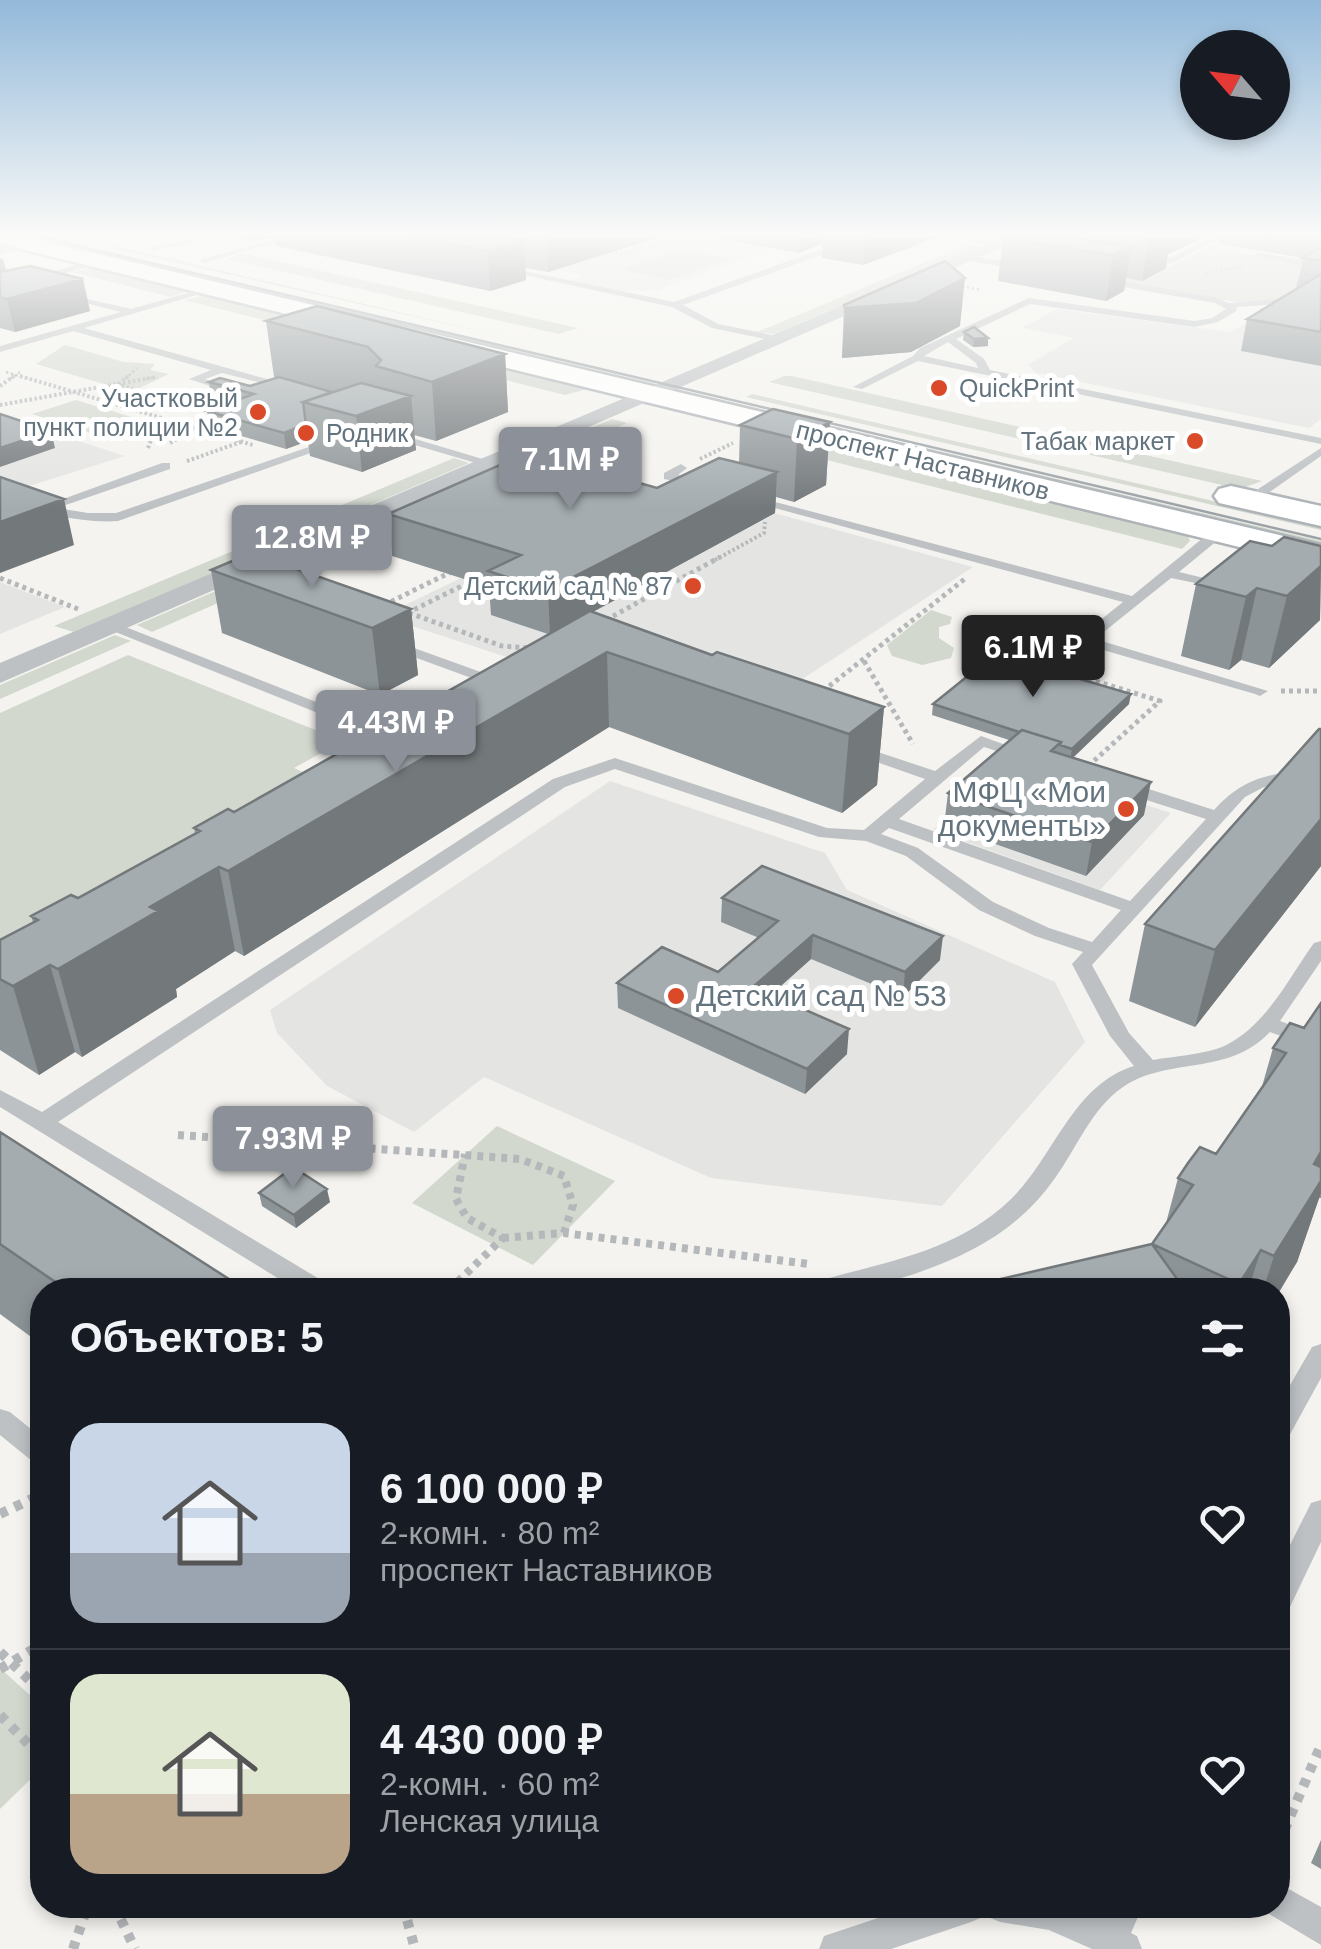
<!DOCTYPE html>
<html lang="ru">
<meta charset="utf-8">
<style>
body{margin:0;font-family:Helvetica,sans-serif;background:#242831;color:#f1f3f6;height:100vh;display:flex;flex-direction:column;font-size:38px;white-space:nowrap}
*{box-sizing:border-box;margin:0}
p{font-size:32px;color:#9ea1a6}
.icon{flex:none;width:55px;height:55px;fill:none;stroke:currentColor;stroke-width:2;stroke-linecap:round;stroke-linejoin:round}
.map{position:relative;flex:1;overflow:hidden}
.sheet{position:absolute;left:30px;top:1278px;width:1260px;height:640px;display:flex;flex-direction:column;background:#171b24;border-radius:40px;box-shadow:0 5px 15px #0003}
.sheet>*{flex:none}
.needle{width:65px;rotate:298deg}
.controls{position:absolute;left:1180px;top:30px;display:grid;gap:20px}
.controls a{display:grid;place-items:center;width:110px;height:110px;border-radius:50%;background:#171b24;box-shadow:0 5px 15px #0003;font-size:50px}
.price{position:absolute;translate:-50% -85px;padding:0 22px;border-radius:10px;background:#8c9099;color:#fff;font-size:32px;line-height:65px;filter:drop-shadow(0 2px 5px #0008)}
.price::after{content:'';position:absolute;left:50%;top:60px;width:30px;height:22px;margin-left:-15px;background:inherit;clip-path:polygon(0 0,100% 0,50% 100%)}
.price.selected{background:#222;color:#fff}
ul{padding:0;list-style:none}
li{display:flex;align-items:center;gap:30px;height:250px;padding:0 40px}
li+li{border-top:2px solid #363941}
li span{display:grid;place-items:center;flex:none;width:280px;height:200px;border-radius:30px;color:#555}
li>.icon{margin-inline-start:auto}
span .icon{width:120px;height:120px;fill:#fffc;stroke-width:1}
li b{font-size:42px}
h2{display:flex;justify-content:space-between;align-items:center;height:120px;padding:0 40px;font-size:42px}
.map>svg:first-child{display:block}
.built{fill:#e4e5e3}
.green{fill:#d3d8cf}
.lines{fill:none;stroke-linecap:round;stroke-linejoin:round}
.secondary-casing{stroke:#adb3b7;stroke-width:5}
.path-far4{stroke:#b5b8ba;stroke-width:2.5;stroke-dasharray:2.5 2.5;stroke-linecap:butt}
.path-far3{stroke:#b5b8ba;stroke-width:4;stroke-dasharray:2.5 2.5;stroke-linecap:butt}
.path-far2{stroke:#b5b8ba;stroke-width:5;stroke-dasharray:4 4;stroke-linecap:butt}
.path-far1{stroke:#b5b8ba;stroke-width:8;stroke-dasharray:6 6;stroke-linecap:butt}
.path{stroke:#b5b8ba;stroke-width:10;stroke-dasharray:8 8;stroke-linecap:butt}
.service{fill:#bdc1c4;fill-rule:evenodd}
.minor{fill:#bdc1c4;fill-rule:evenodd}
.secondary{fill:#fff;fill-rule:evenodd}
.tram{stroke:#9ca3a8;stroke-width:2.5}
.wall{fill:#8d9497}
.shaded-wall{fill:#73787b}
.building{fill:#a4acb0;stroke:#73787b;stroke-width:2.5}
.poi-dot{fill:#da4a29;stroke:#fff;stroke-width:4}
.labels{text-anchor:middle;stroke-width:10;stroke-linejoin:round;paint-order:stroke}
.far-poi-label{font-size:25px;fill:#64747f;stroke:#fff;text-anchor:end}
.far-street-label{font-size:25px;fill:#64747f;stroke:#fff}
.poi-label{font-size:30px;fill:#64747f;stroke:#fff;text-anchor:end}
</style>
<div class="map">
<svg width="1321" height="1949" viewBox="0 0 1321 1949">
<rect width="100%" height="100%" fill="#f4f3ef"/>
<path class="built" d="M435,236h355l-30,11 11,3 -114,40 -35,1 -52,-10 12,-6 -135,-28z
M1057,309l174,23 35,-22 55,10v99l-12,9 -273,-55 -8,-8 45,-27 -51,-10z
M0,415l125,41 -125,39z
M704,494l269,73 -207,136 -245,-41 -124,-41 6,-15 219,-106z
M0,582l65,25 -65,27z
M1011,761l160,52 -71,77 -167,-60z
M610,781l215,72 22,37 208,92 30,60 -143,164 -231,-28 -227,-101 -70,55 -87,-46 -50,-53 -7,-23z"/>
<path class="green" d="M969,244l11,3 -206,87 -17,-2z
M112,245l411,96 -416,-94z
M1211,246l110,24 -30,28 -54,4 -181,-30 106,-2z
M681,249l48,10 -60,21 -49,-10z
M92,250l520,123 -525,-121z
M241,253l337,75 -19,6 -332,-75z
M95,267l94,23 -18,7 -99,-25z
M208,295l383,93 -26,7 -381,-95z
M65,345l59,17 31,2 -5,6 19,4 -38,18 -95,-28z
M784,376h8l470,105 -22,8 -471,-107z
M752,394l569,132v4l-575,-133z
M76,400l62,19 -44,15 -62,-20z
M612,419l15,4 -475,209 -15,-7z
M858,432l463,109v5l-469,-111z
M825,445l362,89 3,7 -8,8 -371,-93z
M454,458l15,5 -395,169 -20,-6z
M931,610l21,7 -2,7 -11,3v11l15,10 -3,10 -29,7 -30,-9 -5,-11z
M115,635l16,6 -131,58v-14z
M128,655l215,86 -49,27 33,15 -327,189v-259z
M497,1126l118,55 -82,84 -121,-62z
M0,1668l42,38v62l-42,41z"/>
<g class="lines">
<defs>
<path id="secondary" d="M0,236h23l1298,309v22l-1321,-323z
M1231,486l90,20v20l-102,-23 -5,-7 5,-7z"/>
</defs>
<use href="#secondary" class="secondary-casing"/>
<path class="path-far4" d="M901,248l28,-2
M605,251l17,4 57,-19
M1205,274l37,-8
M962,286l18,4
M6,372l23,7
M10,379l10,-7
M125,379l12,-11
M146,379l10,-2"/>
<path class="path-far3" d="M20,376l233,69
M128,376l-9,8 16,6 8,20
M0,386l14,-10
M0,405l156,-28
M190,425l26,-10
M170,443l27,-16
M148,448l12,-32
M700,459l33,-16
M187,461l54,-19
M715,560l49,-27 1,-11"/>
<path class="path-far2" d="M0,578l78,31
M384,605l69,-34
M407,613l69,-34
M409,613l93,33 28,2
M606,620l114,-63
M864,661l49,83
M1050,667l110,34 -75,68
M823,691l143,-113
M1281,691h40"/>
<path class="path-far1" d="M178,1135l342,24 44,17 9,29 -9,28
M503,1238l61,-5 245,31
M449,1290l54,-52 -36,-20 -11,-19 9,-45"/>
<path class="path" d="M0,1514l42,-20
M0,1652l42,40
M0,1669l42,-25
M0,1715l42,43
M1278,1845l43,-100
M114,1905l21,44
M403,1905l12,44
M73,1949l15,-44"/>
<path class="service" d="M204,236h16l-67,15 -4,-3z
M285,236h13l-95,27 -4,-3z
M839,236h8l2,9 -166,60 35,19 64,13 -3,5 -67,-14 -40,-21 -175,-38 4,-3 173,36 167,-60z
M954,236h13l33,10 -4,2z
M1214,236h10l-51,27 -31,3 -4,-3 30,-4z
M29,242l3,4 -32,8v-6z
M1257,252l64,11v6l-67,-12z
M968,255l57,10 4,3 -4,3 -60,-11z
M100,258l3,5 -72,19 -4,-3z
M1098,277l120,21 11,5 92,-8v6l-84,6 -1,4 -18,11 -23,5 -165,-23 -74,35 28,20 6,11 331,68v6l-403,-83 -56,28 -9,-2 60,-31 7,-8 109,-50 166,23 17,-3 14,-9 -11,-6 -120,-21zM948,342l28,21 2,5 -54,-12z
M209,287l8,2 -133,39 211,59v4l-73,-18 -17,6 34,12 -5,3 -45,-15 22,-9 -138,-39 -73,21v-6l121,-34 -60,-15v-4l70,16z
M384,432h8l104,31 -10,3 -102,-30z
M332,439l4,1v4l-218,77c-40,3 -78,-12 -118,-10v-8l44,3 118,-43h8v6l-113,39 31,5h28z
M1321,448v8l-67,47h-8v-6z
M681,464l6,4 -9,7 28,7v6l-42,-9v-6z
M745,494l387,102 82,-67h10v6l-45,37 50,12v6l-58,-12 -76,61 173,52 -8,5 -5,-2 -176,-51v-6l44,-35 -378,-102z
M113,622l292,115 2,3 -2,3h-12l-285,-114 -2,-3z
M389,639l114,41 3,3 -3,3h-10l-109,-40v-6z
M981,736l52,19 -8,5 -41,-13 -85,72 231,82 76,-82 -88,-28v-8h12l84,27c34,-37 60,-35 107,-43v10l-57,10 -19,10 -153,168 37,68 24,27c22,-4 48,-5 69,-13 43,-19 66,-68 92,-104l7,-2v20l-41,60 41,15v15l-51,-19c-43,45 -101,24 -147,55 -32,22 -46,61 -68,91 -38,55 -94,82 -157,101 -14,4 -29,10 -44,11 -15,1 -30,0 -46,0l4,-7c70,-21 143,-30 198,-83 44,-42 62,-115 124,-134l-24,-30 -38,-72 11,-12 -48,-16 -56,-26 -73,-54 -40,-15 -47,-4 -204,-68 -50,18 -507,335 268,161 4,7h-33l-297,-183v-17l42,22 511,-333 62,-21 212,70 37,2 61,-51 -74,-26v-6h12l72,24zM889,828l232,82 -29,32 -43,-14 -56,-26 -75,-54 -37,-14z
M1321,1344v34l-33,60 -10,3v-35l34,-59z
M0,1409l10,3 32,26v26l-10,-3 -32,-26z
M1321,1500v42l-32,67 -11,3v-43l33,-66z
M1278,1883l43,24v38l-55,-33 -3,-7h15z
M917,1905h160l25,11 5,-11h36l-12,28 6,3 5,13h-50l-43,-19 -49,-8 -12,-5 -2,-5 -3,5 -12,5 -80,27h-72l5,-13z"/>
<path class="minor" d="M1006,236h22l-1028,447v-20z"/>
<use href="#secondary" class="secondary"/>
<path class="tram" d="M37,236l1284,303"/>
</g>
<path class="wall" d="M228,236h434l-114,36 -23,-4 1,12 -36,11 -214,-45 -1,-9 -23,4z
M706,236h234l-77,29 -41,-7 1,-15 -24,10z
M1007,236h200l-39,18 -2,14 -24,13 -16,-3 -2,13 -18,10 -108,-20 5,-43z
M1220,236h101v130l-80,-15 6,-32 52,-31 -3,-1 8,-29 -85,-14z
M0,258l3,1 3,11 84,41 -75,21 -15,-4z
M844,305l116,21 -49,26 -69,6z
M266,321l239,33 3,58 -72,29 -22,-6 2,15 -54,22 -52,-16 -2,-15 -22,8 -76,-22 -3,-16 23,-8 -19,-5 -2,-16 41,4 27,-8 -3,-1z
M964,332l24,6v8l-15,1 -10,-7z
M830,422l-4,63 -32,17 -18,-5 -1,16 -182,99 119,43 172,52 -7,78 -35,28 -233,-86 -365,229 -9,-5 -59,38 1,8 -95,60 -7,-5 -36,23 -39,-25v-110l33,-18 -2,-6 47,-18 117,-65 -1,-5 40,-16 314,-178 -57,-19 -2,-28 -97,-31 -4,-42 269,-26 82,-25 1,-38z
M1272,546h49l-1,74 -51,48 -28,-8 -12,10 -48,-14 15,-72z
M211,570l200,39 7,66 -38,20 -158,-62z
M933,704h196l-56,54 71,57 -58,61 -142,-50 4,-33 61,-53 -77,-25z
M1321,729v137l-126,161 -66,-26 16,-77z
M722,898l218,62 -37,37 -92,-38 -40,36 76,59 -42,40 -187,-86 -1,-25 101,-11 41,-34 -38,-16z
M1321,1003v195h-2l-1,2 -21,62 -19,28h-325l199,-46 14,-21 12,-45 38,-24 45,-64 12,-42 31,-20z
M0,1132l246,158h-204v55l-42,-31z
M259,1193l71,9 -34,26 -34,-22z
M1321,1840v29l-10,-6z"/>
<path class="shaded-wall" d="M251,236h23l1,1 -23,4z
M547,236h115l-114,36z
M800,236h23l-1,7 -23,10z
M865,236h75l-77,29z
M1149,236h58l-39,18 -2,14 -24,13z
M524,240l2,40 -36,11 -2,-40z
M1131,247l-7,44 -18,10 7,-46z
M3,259l7,31 -10,4v-34z
M965,278l-5,48 -49,26 -69,6 3,-50z
M83,279l7,32 -75,21 -8,-33z
M988,338v8l-15,1 1,-8z
M505,354l3,58 -72,29 -4,-59z
M411,396l5,54 -54,22 -6,-56z
M830,422l-4,63 -32,17 3,-63z
M306,424l2,17 -22,8 -2,-16z
M51,431l4,17 -55,19v-19z
M777,472l-2,41 -225,122 -2,-45z
M64,499l10,46 -74,28v-51z
M1321,566l-1,54 -51,48 18,-72z
M1257,588l-16,72 -12,10 17,-73z
M411,609l7,66 -38,20 -8,-67z
M607,652l2,75 -365,229 -16,-85z
M1131,694l-2,10 -59,56 2,-11z
M884,707l-7,78 -35,28 7,-79z
M1151,782l-7,33 -58,61 6,-34z
M1321,819v47l-126,161 20,-77z
M219,867l16,84 -59,38 1,8 -95,60 -24,-88 92,-62z
M813,935l-2,24 -59,52 1,-24z
M943,936l-3,24 -37,37 2,-25z
M50,965l25,87 -36,23 -26,-89z
M849,1029l-2,25 -42,40 2,-25z
M1321,1152v41l-24,69 -19,32v-4h-15l11,-34 40,-92z
M327,1189l3,13 -34,26 -2,-13z
M1261,1250l-13,40h-11l2,-6z"/>
<path class="building" d="M410,236h92l22,4 -36,11z
M1007,236h56l68,11 -18,8 -110,-17z
M1321,247v14l-19,-3z
M945,261l20,17 -49,25 -71,5 -1,-3z
M30,266l53,13 -76,20 -7,-2v-25z
M1321,275v57l-74,-13 71,-43z
M317,306l188,48 -73,28 -56,-16 5,-6 -13,-13 -102,-26z
M974,327l14,11 -14,1 -10,-7z
M279,377l53,15 -29,10 3,22 -22,9 -77,-22 47,-17 -45,-12 11,-4 30,8z
M361,383l50,13 -55,20 -53,-14z
M773,409l57,13 -33,17 -57,-14z
M0,414l51,17 -51,17z
M530,452l127,36 62,-30 58,14 -229,118 -60,-19 33,-16 -133,-41z
M0,477l64,22 -64,23z
M1284,537l37,9v20l-34,30 -30,-8 -11,9 -50,-13 54,-43 22,5z
M251,553l160,56 -39,19 -161,-58z
M590,611l122,44 5,-3 167,55 -35,27 -242,-82 -379,219 -9,-4 -69,40 8,4 -100,58 -8,-4 -37,21 -13,-7v-39l38,-20 -7,-4 40,-21 7,3 122,-67 -6,-3 34,-19 6,3z
M995,654l136,40 -59,55 -12,-4 1,-3 -39,-12 -3,2 -86,-28z
M1319,729h2v90l-106,131 -70,-26z
M1022,730l39,12 -10,9 100,31 -59,60 -144,-49z
M762,866l181,70 -38,36 -92,-37 -60,52 96,42 -42,40 -190,-86 45,-36 56,25 60,-51 -56,-23z
M1321,1003v149l-7,12 7,3v14l-47,75 -13,-6 -22,34 -87,-40 41,-59 -15,-7 10,-15 12,-16 16,7 70,-101 -13,-5 17,-25 14,5z
M0,1132l246,158h-179l-67,-46z
M293,1167l34,22 -33,26 -35,-22z
M1152,1244l33,46h-232z"/>
<linearGradient id="sky" x2="0" y2="1"><stop stop-color="#93b9da"/><stop offset="0.46" stop-color="#fafaf8"/><stop offset="1" stop-color="#fafaf8" stop-opacity="0"/></linearGradient>
<rect width="1321" height="509" fill="url(#sky)"/>
<g class="poi-dot">
<circle cx="939" cy="388" r="10"/>
<circle cx="258" cy="412" r="10"/>
<circle cx="306" cy="433" r="10"/>
<circle cx="1195" cy="441" r="10"/>
<circle cx="693" cy="586" r="10"/>
<circle cx="1126" cy="809" r="10"/>
<circle cx="676" cy="996" r="10"/>
</g>
<g class="labels">
<g class="far-poi-label">
<text x="959" y="397" text-anchor="start">QuickPrint</text>
<text x="238" y="407">Участковый<tspan x="238" dy="29">пункт полиции №2</tspan></text>
<text x="326" y="442" text-anchor="start">Родник</text>
<text x="1175" y="450">Табак маркет</text>
<text x="673" y="595">Детский сад № 87</text>
</g>
<g class="far-street-label">
<text transform="translate(923 460) rotate(14)" y="9">проспект Наставников</text>
</g>
<g class="poi-label">
<text x="1106" y="802">МФЦ «Мои<tspan x="1106" dy="34">документы»</tspan></text>
<text x="696" y="1006" text-anchor="start">Детский сад № 53</text>
</g>
</g>
</svg>
<div class="controls">
<a><svg class="needle" viewBox="-14 -14 28 28"><path d="M0-13l5 13h-10z" fill="#e53935"/><path d="M0 13l5-13h-10z" fill="#9ea1a6"/></svg></a>
</div>
<b class="price" style="left:570px;top:512px">7.1M ₽</b>
<b class="price" style="left:312px;top:590px">12.8M ₽</b>
<b class="price selected" style="left:1033px;top:700px">6.1M ₽</b>
<b class="price" style="left:396px;top:775px">4.43M ₽</b>
<b class="price" style="left:293px;top:1191px">7.93M ₽</b>
<section class="sheet">
<h2>Объектов: 5<svg class="icon" aria-label="filters" viewBox="0 0 24 24"><path d="M4 7h16M4 17h16"/><circle cx="9" cy="7" r="2"/><circle cx="15" cy="17" r="2"/></svg></h2>
<ul>
<li><span style="background:linear-gradient(#c9d6e8 65%,#9aa5b1 0)"><svg class="icon" aria-label="home" viewBox="0 0 24 24"><path d="M3 11l9-7 9 7M6 9v11h12V9"/></svg></span><div><b>6 100 000 ₽</b><p>2-комн. · 80 m²</p><p>проспект Наставников</p></div><svg class="icon" aria-label="heart" viewBox="0 0 24 24"><path d="M12 20l-8-8c-3-5 5-10 8-4 3-6 11-1 8 4z"/></svg></li>
<li><span style="background:linear-gradient(#dfe7d0 60%,#b9a48a 0)"><svg class="icon" aria-label="home" viewBox="0 0 24 24"><path d="M3 11l9-7 9 7M6 9v11h12V9"/></svg></span><div><b>4 430 000 ₽</b><p>2-комн. · 60 m²</p><p>Ленская улица</p></div><svg class="icon" aria-label="heart" viewBox="0 0 24 24"><path d="M12 20l-8-8c-3-5 5-10 8-4 3-6 11-1 8 4z"/></svg></li>
</ul>
</section>
</div>
